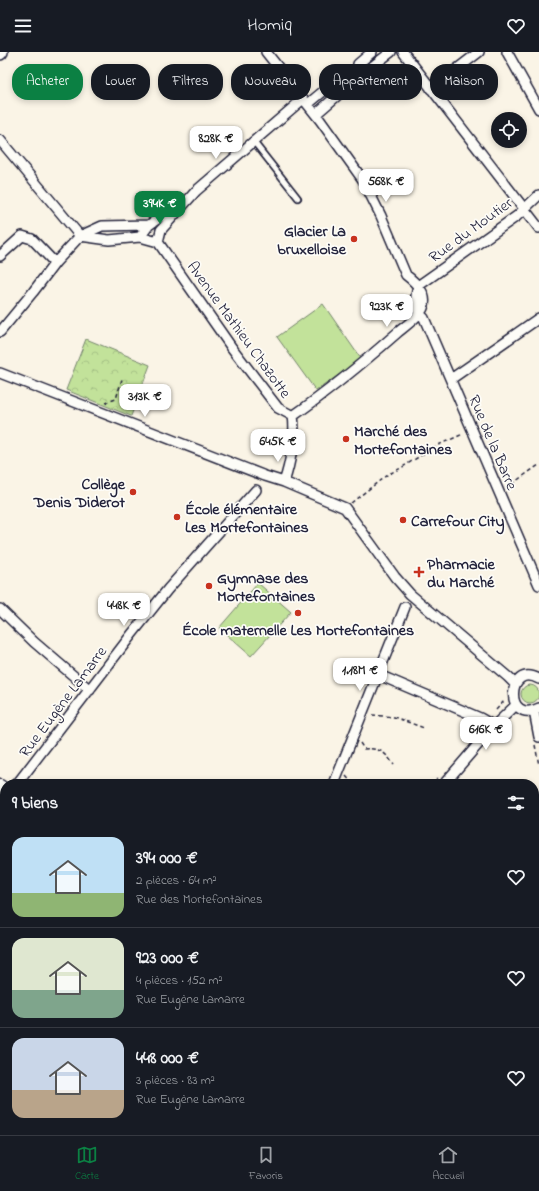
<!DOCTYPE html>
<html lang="fr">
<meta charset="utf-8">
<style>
body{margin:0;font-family:"Indie Flower",sans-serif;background:#242831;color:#f1f3f6;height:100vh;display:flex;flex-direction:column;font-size:15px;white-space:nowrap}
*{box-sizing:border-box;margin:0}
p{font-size:13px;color:#9ea1a6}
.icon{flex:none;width:22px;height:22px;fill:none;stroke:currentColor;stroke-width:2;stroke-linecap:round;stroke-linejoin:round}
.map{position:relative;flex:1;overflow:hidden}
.details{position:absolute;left:0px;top:727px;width:539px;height:356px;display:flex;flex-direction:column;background:#171b24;border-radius:16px 16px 0 0;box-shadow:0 2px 6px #0003}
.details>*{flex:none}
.top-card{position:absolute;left:12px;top:12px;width:515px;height:36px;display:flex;gap:8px}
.tools{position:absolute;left:491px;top:60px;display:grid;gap:8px}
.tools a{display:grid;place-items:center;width:36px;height:36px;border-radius:50%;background:#171b24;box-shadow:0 2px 6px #0003;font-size:20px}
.price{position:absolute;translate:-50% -34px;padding:0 9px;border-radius:8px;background:#fff;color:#222;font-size:13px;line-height:26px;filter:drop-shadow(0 1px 2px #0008)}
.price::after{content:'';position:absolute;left:50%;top:24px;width:12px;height:9px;margin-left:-6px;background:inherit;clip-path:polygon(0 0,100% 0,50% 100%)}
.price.active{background:#0b8043;color:#fff}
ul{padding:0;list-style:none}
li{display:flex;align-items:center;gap:12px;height:100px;padding:0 12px}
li+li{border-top:1px solid #363941}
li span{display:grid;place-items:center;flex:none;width:112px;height:80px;border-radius:12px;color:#555}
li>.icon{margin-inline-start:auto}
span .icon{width:48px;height:48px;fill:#fffc;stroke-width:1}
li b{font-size:17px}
h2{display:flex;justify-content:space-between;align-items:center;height:48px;padding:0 12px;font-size:17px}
.pill{padding:0 14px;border-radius:16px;background:#171b24;box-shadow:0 2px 6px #0003;font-size:14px;line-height:36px}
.pill.active{background:#0b8043;color:#fff}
header{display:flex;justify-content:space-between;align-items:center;height:52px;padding:0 12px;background:#171b24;font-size:18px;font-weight:600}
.dock{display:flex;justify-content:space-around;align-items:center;height:56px;border-top:1px solid #363941;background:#171b24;font-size:11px;color:#9ea1a6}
.dock a{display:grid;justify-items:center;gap:2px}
.dock .active{color:#0b8043}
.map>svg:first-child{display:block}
.grass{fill:#c2e29a;stroke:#72826a}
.park{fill:url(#park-crowns);stroke:#72826a}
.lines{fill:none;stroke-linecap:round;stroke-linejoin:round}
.service-casing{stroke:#22223b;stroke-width:8}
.minor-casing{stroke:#22223b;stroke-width:12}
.tertiary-casing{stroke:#22223b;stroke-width:15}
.secondary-casing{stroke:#22223b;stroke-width:16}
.path{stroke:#22223b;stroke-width:1.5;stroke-dasharray:4 3;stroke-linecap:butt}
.service{stroke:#fdfcf7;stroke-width:4.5}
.minor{stroke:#fdfcf7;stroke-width:9}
.tertiary{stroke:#fdfcf7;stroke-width:12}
.secondary{stroke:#fdfcf7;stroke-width:13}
.poi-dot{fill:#c8321e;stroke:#fdfcf7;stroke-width:1.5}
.labels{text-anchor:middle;stroke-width:3.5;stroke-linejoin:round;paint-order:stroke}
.street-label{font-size:16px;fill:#22223b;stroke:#fdfcf7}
.poi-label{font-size:16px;font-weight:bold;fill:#22223b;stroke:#fdfcf7;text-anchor:start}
</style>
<header><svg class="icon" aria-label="menu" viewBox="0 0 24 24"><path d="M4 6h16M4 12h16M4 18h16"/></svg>Homiq<svg class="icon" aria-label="heart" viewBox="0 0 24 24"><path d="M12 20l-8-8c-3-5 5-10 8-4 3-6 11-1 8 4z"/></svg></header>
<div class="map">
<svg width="539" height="1083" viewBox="0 0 539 1083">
<defs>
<pattern id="park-crowns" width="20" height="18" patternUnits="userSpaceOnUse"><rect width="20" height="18" fill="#c2e29a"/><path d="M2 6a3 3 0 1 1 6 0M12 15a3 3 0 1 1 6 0" fill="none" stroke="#a6c286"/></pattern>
</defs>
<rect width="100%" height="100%" fill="#faf4e6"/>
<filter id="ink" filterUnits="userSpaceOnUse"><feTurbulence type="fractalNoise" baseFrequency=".025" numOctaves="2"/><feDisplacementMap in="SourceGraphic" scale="8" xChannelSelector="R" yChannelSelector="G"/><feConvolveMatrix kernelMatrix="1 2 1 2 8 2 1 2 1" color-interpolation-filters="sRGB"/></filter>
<g filter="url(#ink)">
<path class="grass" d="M323,252l38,55 -45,32 -39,-54z
M258,531l33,29 -40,44 -32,-28z
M521 642a9 9 0 1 1 18 0a9 9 0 1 1-18 0Z"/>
<path class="park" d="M86,287l64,26 -19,51 -65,-26z"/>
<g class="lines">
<defs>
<path id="service" d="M254,90l44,56"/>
<path id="minor" d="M266,0l54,68 43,60 18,36 25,59c9,7 23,19 17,33 -3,8 -19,19 -26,25 -33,29 -68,58 -104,83
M403,0l136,176
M507,0l32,57
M357,20l1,-8 14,-12
M431,37l48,-37
M308,52l30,-25 9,2
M316,62l30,-26 1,-7 10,-9h8l26,-20
M0,88l80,96 29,4 31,-3 9,-12 -47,1 -22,10 -25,27 -22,29 -33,40
M539,143l-22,21 -99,70c-3,14 -6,22 6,32l115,267
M149,173l31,-22
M140,185l18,5 74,106 46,60 15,8
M158,190l3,-12 35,-39 107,-92
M0,204l22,-20 10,3 23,24
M0,321l265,103 19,6 61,26 50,69 15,17 98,83 7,7
M451,327l88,-61
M284,430c6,-17 12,-48 9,-66
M0,557l34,33 56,48
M379,623l101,43 14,8
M539,627c-33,-18 -35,47 0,29
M534,659l5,26
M17,732l115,-150 36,-45 88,-99
M334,732l71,-177
M444,732l50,-58 22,-21
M0,812l5,-1
M534,823l5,-1
M534,902l5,-1
M0,948h5
M534,1015l5,12
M75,1078l1,5
M157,1078l1,5"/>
<path id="tertiary" d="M0,734l5,4
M459,1078l8,5"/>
<path id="secondary" d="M0,1l1,-1"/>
</defs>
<use href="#service" class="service-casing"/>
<use href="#minor" class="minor-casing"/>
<use href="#tertiary" class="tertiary-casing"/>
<use href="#secondary" class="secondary-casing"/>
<path class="path" d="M106,352l1,-2 9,-3 6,-20
M506,436l33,-23
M351,451l36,-28 14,-7 35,-22 27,-12
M496,658l9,-10
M372,663l22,2 30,11
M360,691l4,6c16,-1 20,2 30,16
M535,693l4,20
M346,724l7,8
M431,732l6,-6
M0,754l5,-2"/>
<use href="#service" class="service"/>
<use href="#minor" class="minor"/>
<use href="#tertiary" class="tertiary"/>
<use href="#secondary" class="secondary"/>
</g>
</g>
<g class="poi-dot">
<circle cx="354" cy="187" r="4"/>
<circle cx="346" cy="387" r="4"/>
<circle cx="133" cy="440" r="4"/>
<circle cx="177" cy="465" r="4"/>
<circle cx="403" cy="468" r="4"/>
<path d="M417 514h4v4h4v4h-4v4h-4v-4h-4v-4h4z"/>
<circle cx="209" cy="534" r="4"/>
<circle cx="298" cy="561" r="4"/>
</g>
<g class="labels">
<g class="street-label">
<text transform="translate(470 177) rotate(-36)" y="6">Rue du Moutier</text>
<text transform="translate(240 277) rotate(54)" y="6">Avenue Mathieu Chazotte</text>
<text transform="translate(494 390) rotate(67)" y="6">Rue de la Barre</text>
<text transform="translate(62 649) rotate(-53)" y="6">Rue Eugène Lamarre</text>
</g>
<g class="poi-label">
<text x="346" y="184" text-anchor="end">Glacier La<tspan x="346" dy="18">bruxelloise</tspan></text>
<text x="354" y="384">Marché des<tspan x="354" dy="18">Mortefontaines</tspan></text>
<text x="125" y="437" text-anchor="end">Collège<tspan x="125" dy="18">Denis Diderot</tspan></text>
<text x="185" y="462">École élémentaire<tspan x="185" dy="18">Les Mortefontaines</tspan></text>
<text x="411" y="474">Carrefour City</text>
<text x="427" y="517">Pharmacie<tspan x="427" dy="18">du Marché</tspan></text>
<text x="217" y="531">Gymnase des<tspan x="217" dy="18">Mortefontaines</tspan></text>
<text x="298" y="583" text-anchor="middle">École maternelle Les Mortefontaines</text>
</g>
</g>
</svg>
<div class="tools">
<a><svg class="icon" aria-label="locate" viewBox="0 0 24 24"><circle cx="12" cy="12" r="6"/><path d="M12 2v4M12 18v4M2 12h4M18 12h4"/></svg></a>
</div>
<b class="price" style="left:216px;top:108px">828K €</b>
<b class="price" style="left:386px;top:151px">568K €</b>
<b class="price active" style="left:160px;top:173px">394K €</b>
<b class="price" style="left:387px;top:276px">923K €</b>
<b class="price" style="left:145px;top:366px">313K €</b>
<b class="price" style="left:278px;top:411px">645K €</b>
<b class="price" style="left:124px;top:575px">448K €</b>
<b class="price" style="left:360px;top:640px">1.18M €</b>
<b class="price" style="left:486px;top:699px">616K €</b>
<div class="top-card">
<a class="pill active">Acheter</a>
<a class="pill">Louer</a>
<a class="pill">Filtres</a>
<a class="pill">Nouveau</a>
<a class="pill">Appartement</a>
<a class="pill">Maison</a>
</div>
<section class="details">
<h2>9 biens<svg class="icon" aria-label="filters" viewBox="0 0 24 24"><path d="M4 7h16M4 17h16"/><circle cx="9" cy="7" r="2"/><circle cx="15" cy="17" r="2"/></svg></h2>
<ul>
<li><span style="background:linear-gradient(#bfe0f5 70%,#8fb573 0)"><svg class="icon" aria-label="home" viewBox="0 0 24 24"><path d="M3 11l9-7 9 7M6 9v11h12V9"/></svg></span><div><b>394 000 €</b><p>2 pièces · 64 m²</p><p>Rue des Mortefontaines</p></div><svg class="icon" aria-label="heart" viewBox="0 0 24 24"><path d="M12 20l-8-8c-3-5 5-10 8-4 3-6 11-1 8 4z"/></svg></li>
<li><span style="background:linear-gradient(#dfe7d0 65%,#7fa58c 0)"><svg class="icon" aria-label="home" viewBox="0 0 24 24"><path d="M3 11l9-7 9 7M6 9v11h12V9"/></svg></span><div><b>923 000 €</b><p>4 pièces · 152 m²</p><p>Rue Eugène Lamarre</p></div><svg class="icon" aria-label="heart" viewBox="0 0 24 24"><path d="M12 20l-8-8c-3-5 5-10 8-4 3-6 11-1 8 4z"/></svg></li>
<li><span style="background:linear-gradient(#c9d6e8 65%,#b9a48a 0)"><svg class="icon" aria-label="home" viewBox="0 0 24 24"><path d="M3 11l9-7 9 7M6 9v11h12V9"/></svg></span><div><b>448 000 €</b><p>3 pièces · 83 m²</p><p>Rue Eugène Lamarre</p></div><svg class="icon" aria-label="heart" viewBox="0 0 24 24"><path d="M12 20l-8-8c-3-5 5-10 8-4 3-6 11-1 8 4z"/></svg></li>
</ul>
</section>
</div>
<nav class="dock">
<a class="active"><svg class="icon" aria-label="map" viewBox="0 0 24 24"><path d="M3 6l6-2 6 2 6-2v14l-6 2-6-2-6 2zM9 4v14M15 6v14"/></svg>Carte</a>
<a><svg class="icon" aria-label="saved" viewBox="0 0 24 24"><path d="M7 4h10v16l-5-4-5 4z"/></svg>Favoris</a>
<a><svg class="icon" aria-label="home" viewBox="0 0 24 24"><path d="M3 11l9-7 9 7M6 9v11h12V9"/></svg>Accueil</a>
</nav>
